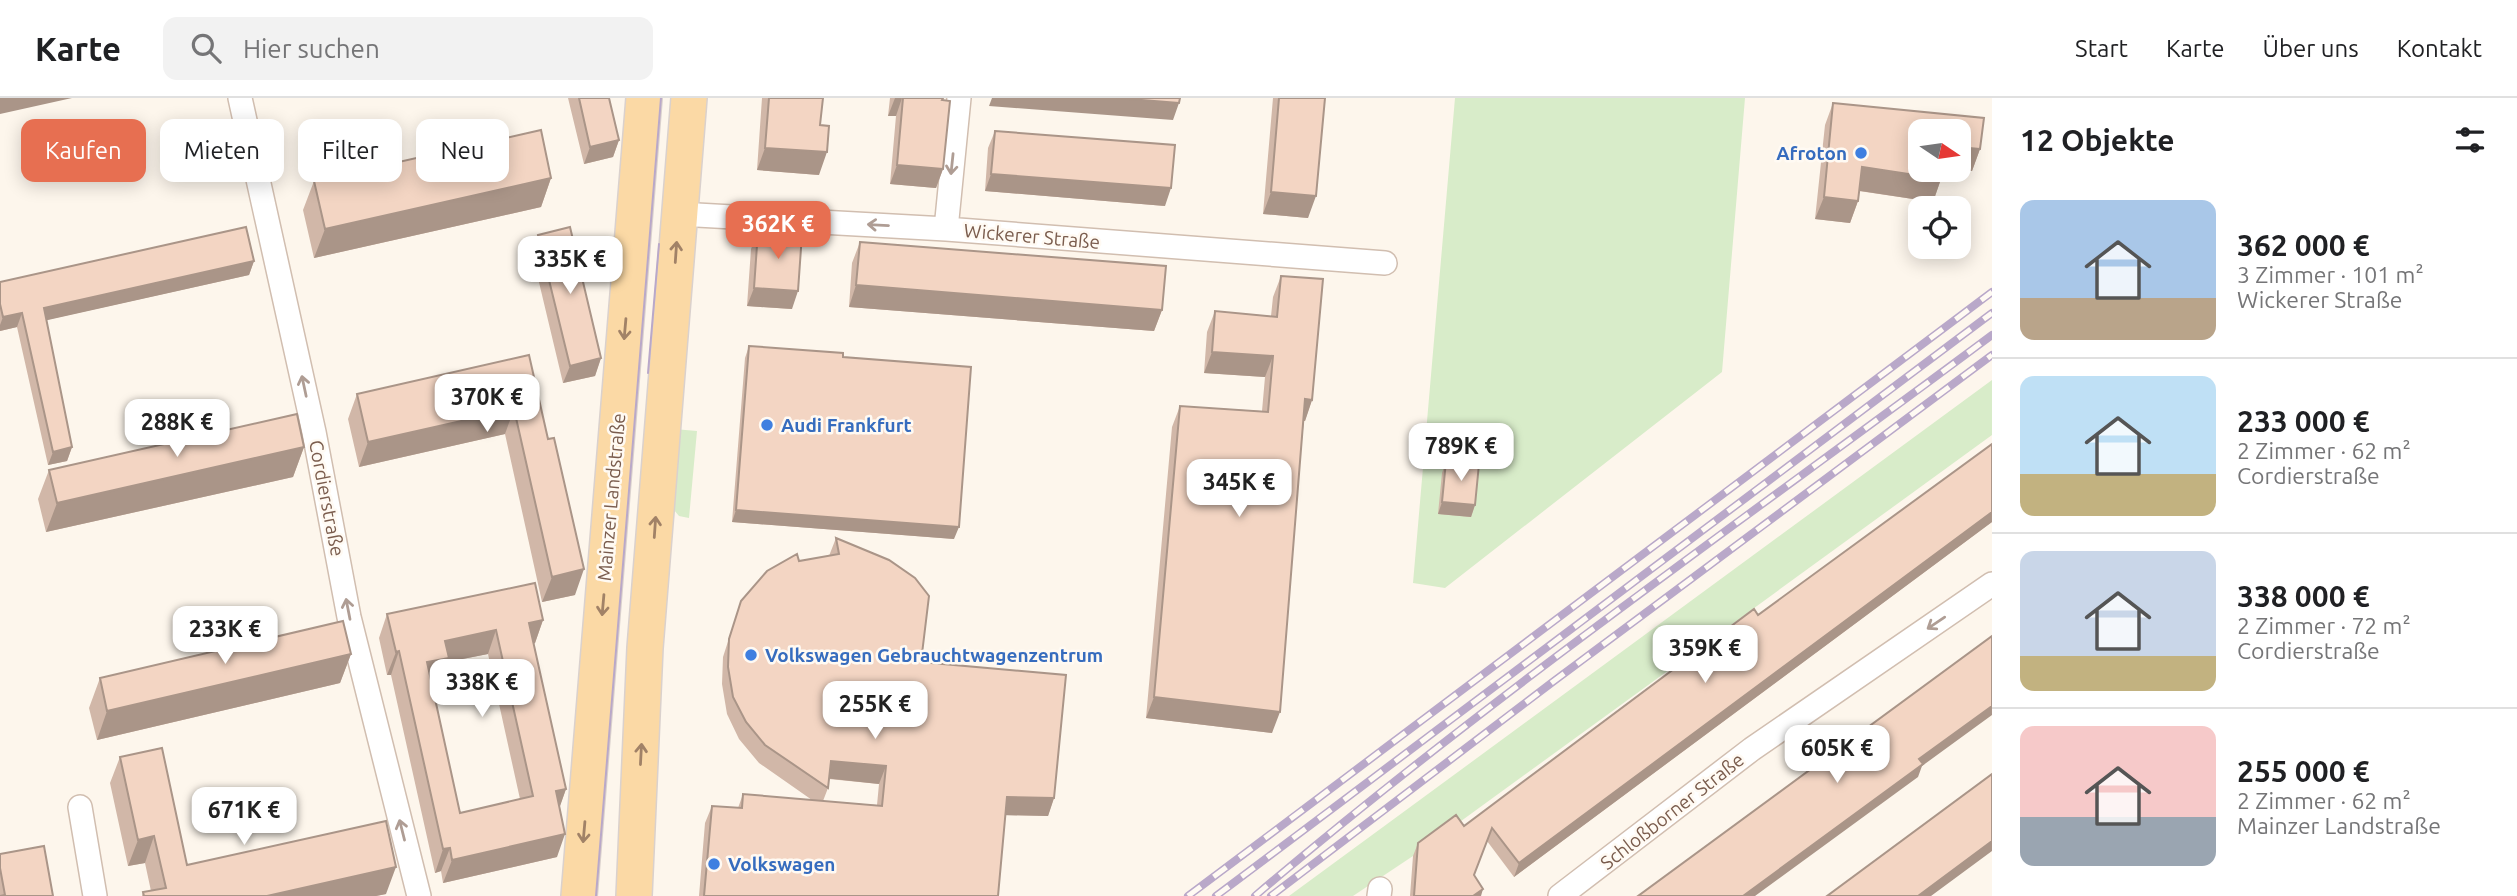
<!DOCTYPE html>
<html lang="de">
<meta charset="utf-8">
<style>
body{margin:0;font-family:Ubuntu,sans-serif;background:#f2f2f2;color:#202124;height:100vh;display:flex;flex-direction:column;font-size:26px;white-space:nowrap}
*{box-sizing:border-box;margin:0}
p{font-size:23px;color:#757577}
.icon{flex:none;width:38px;height:38px;fill:none;stroke:currentColor;stroke-width:2;stroke-linecap:round;stroke-linejoin:round}
.map{position:relative;flex:1;overflow:hidden}
.sheet{display:flex;flex-direction:column;background:#fff;width:525px}
.sheet>*{flex:none}
.top-card{position:absolute;left:21px;top:21px;width:665px;height:63px;display:flex;gap:14px}
.needle{width:46px;rotate:103deg}
.buttons{position:absolute;left:1908px;top:21px;display:grid;gap:14px}
.buttons a{display:grid;place-items:center;width:63px;height:63px;border-radius:14px;background:#fff;box-shadow:0 4px 18px #0003;font-size:35px}
.price{position:absolute;translate:-50% -60px;padding:0 16px;border-radius:14px;background:#fff;color:#222;font-size:23px;line-height:46px;filter:drop-shadow(0 2px 4px #0008)}
.price::after{content:'';position:absolute;left:50%;top:42px;width:21px;height:16px;margin-left:-10px;background:inherit;clip-path:polygon(0 0,100% 0,50% 100%)}
.price.active{background:#e76f51;color:#fff}
ul{padding:0;list-style:none}
li{display:flex;align-items:center;gap:21px;height:175px;padding:0 28px}
li+li{border-top:2px solid #e0e0e0}
li span{display:grid;place-items:center;flex:none;width:196px;height:140px;border-radius:14px;color:#555}
li>.icon{margin-inline-start:auto}
span .icon{width:84px;height:84px;fill:#fffc;stroke-width:1}
li b{font-size:30px}
h2{display:flex;justify-content:space-between;align-items:center;height:84px;padding:0 28px;font-size:30px}
.tag{padding:0 24px;border-radius:14px;background:#fff;box-shadow:0 4px 18px #0003;font-size:24px;line-height:63px}
.tag.active{background:#e76f51;color:#fff}
header{display:flex;align-items:center;gap:42px;box-sizing:border-box;height:98px;padding:0 35px;background:#fff;border-bottom:2px solid #e0e0e0}
header strong{font-size:33px}
nav{display:flex;gap:38px;margin-inline-start:auto;font-size:24px}
.search{width:490px;height:63px;background:#f2f2f2;display:flex;align-items:center;gap:18px;box-sizing:border-box;padding:0 24px;border-radius:14px;color:#757577;font-size:26px}
main{display:flex;flex:1;min-height:0}
.map>svg:first-child{display:block}
.green{fill:#d8ecc9}
.lines{fill:none;stroke-linecap:round;stroke-linejoin:round}
.minor-casing{stroke:#d1beb0;stroke-width:26}
.primary-casing{stroke:#dad1cd;stroke-width:38}
.minor{stroke:#fff;stroke-width:23}
.primary{stroke:#fbd9a5;stroke-width:35}
.tram{stroke:#b9a8c9;stroke-width:2}
.rail-casing{stroke:#b9a8c9;stroke-width:8}
.rail{stroke:#fffaf3;stroke-width:5;stroke-dasharray:16;stroke-linecap:butt}
.wall{fill:#d1b7a8;fill-rule:evenodd}
.shaded-wall{fill:#aa9588}
.building{fill:#f3d5c3;stroke:#aa9588;stroke-width:2;fill-rule:evenodd}
.oneway{stroke:#af9d94}
.oneway2{stroke:#a18267}
.shop-dot{fill:#3f7fe0;stroke:#fffaf3;stroke-width:2.5}
.labels{text-anchor:middle;stroke-width:5;stroke-linejoin:round;paint-order:stroke}
.shop-label{font-size:19px;font-weight:bold;fill:#366cbe;stroke:#fffaf3;text-anchor:start}
.street-label{font-size:19px;fill:#7a5c4d;stroke:#fffaf3}
</style>
<header>
<strong>Karte</strong>
<div class="search"><svg class="icon" aria-label="search" viewBox="0 0 24 24"><circle cx="10" cy="10" r="6"/><path d="M15 15l6 6"/></svg>Hier suchen</div>
<nav><a>Start</a><a>Karte</a><a>Über uns</a><a>Kontakt</a></nav>
</header>
<main>
<div class="map">
<svg width="1992" height="798" viewBox="0 0 1992 798">
<rect width="100%" height="100%" fill="#fdf6ec"/>
<path class="green" d="M1455,0h290l-23,274 -277,216 -32,-5z
M1992,282v55l-579,421 -60,40h-64z
M674,331l23,2 -8,87 -10,-2 -5,-6z"/>
<g class="lines">
<defs>
<path id="minor" d="M240,0l74,334 35,185 70,279
M679,116l267,15 439,34
M946,131l13,-131
M80,709l15,89
M1379,798l1,-7
M1560,798l192,-147 240,-165"/>
<path id="primary" d="M579,798l65,-798
M634,798l11,-248 44,-550"/>
</defs>
<use href="#minor" class="minor-casing"/>
<use href="#primary" class="primary-casing"/>
<use href="#minor" class="minor"/>
<use href="#primary" class="primary"/>
<path class="tram" d="M648,275l11,-129
M596,798l65,-798"/>
<defs>
<path id="rail" d="M1188,798l804,-604
M1216,798l776,-583
M1255,798c235,-200 490,-377 737,-561
M1271,798l283,-215 438,-326"/>
</defs>
<use href="#rail" class="rail-casing"/>
<use href="#rail" class="rail"/>
</g>
<path class="wall" d="M568,0h41l10,42 -6,17 -29,7z
M762,0h61l-3,27 -1,50 -62,-5z
M890,0h53v71l-7,19 -46,-4 6,-68h-8z
M1273,0h52l-17,120 -45,-4z
M1833,5l151,15 -4,31 -8,22 -16,-1h2v-39h-38v39h22l-1,9 -8,23 -74,-11 -1,10 -8,22 -35,-4 10,-94z
M995,33l170,75 -180,-15 3,-43z
M551,80l-10,29 -227,51 -11,-48 11,-29z
M758,133l34,78 -45,-3 4,-57z
M538,137l63,123 -6,18 -32,7 -31,-130z
M860,144l302,68 -8,21 -305,-24 3,-44z
M254,163l-5,14 -203,45 26,127 -5,14 -19,4 -31,-138 -17,4v-49z
M1281,178l31,124 -7,21h-1l-32,312 -126,-15 26,-291 8,-21 82,5 3,-34 -61,-4 3,-41 8,-21 56,5 2,-19z
M749,248l94,11 111,182 -222,-17 13,-164z
M529,257l19,84 27,156 -33,7 -37,-168 -146,33 -11,-48 9,-25z
M1992,346v78l-478,355 -27,-36 -13,34 7,21h-71l3,-40 5,-13 46,-17 294,-211z
M304,349l-11,30 -247,55 -8,-33 11,-29z
M1446,363l29,44 -4,12 -33,-3 4,-41z
M836,440l85,124 133,136 -6,18 -43,-1 -7,81h-299l6,-73 7,-17 26,2 5,-14 69,6 -53,-37 -20,-24 -12,-25 -5,-30 1,-27 18,-56 58,-40 30,-5zM829,681l50,5 -2,21 -54,-4 5,-13z
M387,516l156,6 -8,23 -1,1 32,145 -7,19 -2,49 -114,26 -2,-12 -6,2 -44,-198h-4l-8,-37zM488,556l32,145 -60,14 -28,-130 8,-2 7,-19z
M351,556l-11,29 -243,57 -8,-32 11,-30z
M120,659l67,108 199,29 -10,2h-234l1,-4 8,-1 -6,-28 -17,3 -18,-83z
M0,756l53,42h-53z"/>
<path class="shaded-wall" d="M0,0h72l-72,16z
M895,0h7l-6,18h-8z
M992,0h125l62,5 -6,17 -184,-14z
M619,42l-6,17 -29,7 6,-17z
M1958,49l22,2 -8,22 -16,-1h2z
M765,50l62,4 -8,23 -62,-5z
M897,67l46,4 -7,19 -46,-4z
M1862,69l79,12 -8,23 -79,-12z
M991,76l180,14 -6,18 -180,-15z
M551,80l-10,29 -227,51 11,-29z
M1271,94l45,4 -8,22 -45,-4z
M1824,99l34,4 -8,22 -35,-4z
M254,163l-5,14 -210,47 5,-14z
M856,187l306,25 -8,21 -305,-24z
M754,190l44,3 -6,18 -45,-3z
M22,215l-5,14 -17,4v-6l3,-8z
M1212,254l61,4 -8,21 -61,-4z
M601,260l-6,18 -32,7 7,-17z
M1305,301l7,1 -7,21 -7,-1z
M514,311l-9,25 -146,33 9,-25z
M72,349l-5,14 -19,4 5,-13z
M304,349l-11,30 -247,55 11,-29z
M1442,404l33,3 -4,12 -33,-3z
M736,412l223,17 -5,12 -222,-17z
M1992,414v10l-478,355 5,-14z
M584,471l-9,26 -33,7 10,-25z
M543,522l-8,23 -14,4 8,-24z
M496,532l-8,24 -41,8 -7,19 -21,4 8,-23 18,-21z
M399,553l-8,24h-4l9,-23z
M351,556l-11,29 -243,57 10,-29z
M1154,599l126,15 -8,21 -126,-15z
M1992,608v9l-70,51 -4,11 -163,119h-12l176,-137z
M831,663l55,5 -7,18 -55,-6z
M566,691l-8,23 -2,-21z
M1007,699l47,1 -6,18 -48,-1z
M565,736l-8,23 -114,26 9,-23z
M154,738l-9,27 -17,3 10,-26z
M1992,743v10l-61,45h-13z
M450,750l-9,23 -6,2 8,-24z
M396,769l-10,27 -10,2h-109z
M1483,791l-2,7h-8z"/>
<path class="building" d="M579,0h30l10,42 -29,7z
M769,0h54l-3,27 9,1 -2,26 -62,-4z
M903,0h40l-1,2 8,1 -7,68 -46,-4z
M1117,0h63l-1,5z
M1279,0h46l-9,98 -45,-4z
M1833,5l151,15 -4,31 -22,-2v-16h-38v39h22l-1,9 -79,-12 -4,34 -34,-4z
M541,32l10,48 -226,51 -11,-48z
M995,33l180,14 -4,43 -180,-14z
M246,129l8,34 -210,47 28,139 -19,5 -31,-139 -19,4 -3,-13v-22z
M570,129l31,131 -31,8 -32,-131z
M758,133l44,3 -4,57 -44,-3z
M860,144l306,24 -4,44 -306,-25z
M1281,178l42,3 -11,121 -7,-1 -25,313 -126,-15 26,-291 88,6 5,-56 -61,-4 3,-41 62,6z
M749,248l94,7v4l128,10 -12,160 -223,-17z
M529,257l19,84 6,-1 30,131 -32,8 -38,-168 -146,33 -11,-48z
M297,316l7,33 -247,56 -8,-33z
M1992,346v68l-473,351 -27,-35 -18,47 9,14 -10,7h-59l4,-53 38,-28 8,11 290,-217 4,6z
M1446,363l33,3 -4,41 -33,-3z
M836,440l53,22 26,18 14,18 -8,66 145,13 -12,123 -47,-1 -9,99h-294l8,-90 30,2 1,-14 139,12 4,-40 -55,-5 -3,27 -63,-43 -19,-23 -13,-25 -5,-30 1,-28 12,-38 26,-30 30,-17 2,7 40,-7z
M535,485l8,37 -14,3 37,166 -10,2 9,43 -113,26 -2,-12 -7,1 -44,-198 -3,1 -9,-38zM496,532l37,166 -73,17 -33,-151 22,-4 -4,-17z
M343,523l8,33 -244,57 -7,-33z
M1992,538v70l-73,53 4,5 -180,132h-105z
M162,650l25,117 199,-44 10,46 -129,29h-123l-1,-4 23,-4 -12,-52 -16,4 -18,-83z
M1992,676v67l-74,55h-91z
M44,748l9,50h-53l5,-1 -5,-27v-14z"/>
<defs><path id="oneway-shaft" d="M-6 0H5M1.5-3L5.5 0L1.5 3" fill="none" stroke-width="1.6" stroke-linecap="round" stroke-linejoin="round" transform="scale(1.75)"/></defs>
<g class="oneway">
<use href="#oneway-shaft" transform="translate(952 66) rotate(96)"/>
<use href="#oneway-shaft" transform="translate(878 127) rotate(-177)"/>
<use href="#oneway-shaft" transform="translate(304 288) rotate(-102)"/>
<use href="#oneway-shaft" transform="translate(348 511) rotate(-101)"/>
<use href="#oneway-shaft" transform="translate(1936 525) rotate(146)"/>
<use href="#oneway-shaft" transform="translate(402 732) rotate(-104)"/>
</g>
<g class="oneway2">
<use href="#oneway-shaft" transform="translate(676 154) rotate(-86)"/>
<use href="#oneway-shaft" transform="translate(625 231) rotate(95)"/>
<use href="#oneway-shaft" transform="translate(655 429) rotate(-86)"/>
<use href="#oneway-shaft" transform="translate(603 507) rotate(95)"/>
<use href="#oneway-shaft" transform="translate(641 656) rotate(-87)"/>
<use href="#oneway-shaft" transform="translate(584 734) rotate(95)"/>
</g>
<g class="shop-dot">
<circle cx="1861" cy="55" r="7"/>
<circle cx="767" cy="327" r="7"/>
<circle cx="751" cy="557" r="7"/>
<circle cx="714" cy="766" r="7"/>
</g>
<g class="labels">
<g class="shop-label">
<text x="1847" y="62" text-anchor="end">Afroton</text>
<text x="781" y="334">Audi Frankfurt</text>
<text x="765" y="564">Volkswagen Gebrauchtwagenzentrum</text>
<text x="728" y="773">Volkswagen</text>
</g>
<g class="street-label">
<text transform="translate(1032 138) rotate(5)" y="7">Wickerer Straße</text>
<text transform="translate(611 399) rotate(-85)" y="7">Mainzer Landstraße</text>
<text transform="translate(327 400) rotate(79)" y="7">Cordierstraße</text>
<text transform="translate(1672 713) rotate(-38)" y="7">Schloßborner Straße</text>
</g>
</g>
</svg>
<div class="buttons">
<a><svg class="needle" viewBox="-14 -14 28 28"><path d="M0-13l5 13h-10z" fill="#e53935"/><path d="M0 13l5-13h-10z" fill="#757577"/></svg></a>
<a><svg class="icon" aria-label="locate" viewBox="0 0 24 24"><circle cx="12" cy="12" r="6"/><path d="M12 2v4M12 18v4M2 12h4M18 12h4"/></svg></a>
</div>
<b class="price active" style="left:778px;top:163px">362K €</b>
<b class="price" style="left:570px;top:198px">335K €</b>
<b class="price" style="left:487px;top:336px">370K €</b>
<b class="price" style="left:177px;top:361px">288K €</b>
<b class="price" style="left:1461px;top:385px">789K €</b>
<b class="price" style="left:1239px;top:421px">345K €</b>
<b class="price" style="left:225px;top:568px">233K €</b>
<b class="price" style="left:1705px;top:587px">359K €</b>
<b class="price" style="left:482px;top:621px">338K €</b>
<b class="price" style="left:875px;top:643px">255K €</b>
<b class="price" style="left:1837px;top:687px">605K €</b>
<b class="price" style="left:244px;top:749px">671K €</b>
<div class="top-card">
<a class="tag active">Kaufen</a>
<a class="tag">Mieten</a>
<a class="tag">Filter</a>
<a class="tag">Neu</a>
</div>
</div>
<section class="sheet">
<h2>12 Objekte<svg class="icon" aria-label="filters" viewBox="0 0 24 24"><path d="M4 7h16M4 17h16"/><circle cx="9" cy="7" r="2"/><circle cx="15" cy="17" r="2"/></svg></h2>
<ul>
<li><span style="background:linear-gradient(#a9c7e8 70%,#b9a48a 0)"><svg class="icon" aria-label="home" viewBox="0 0 24 24"><path d="M3 11l9-7 9 7M6 9v11h12V9"/></svg></span><div><b>362 000 €</b><p>3 Zimmer · 101 m²</p><p>Wickerer Straße</p></div></li>
<li><span style="background:linear-gradient(#bfe0f5 70%,#c2b280 0)"><svg class="icon" aria-label="home" viewBox="0 0 24 24"><path d="M3 11l9-7 9 7M6 9v11h12V9"/></svg></span><div><b>233 000 €</b><p>2 Zimmer · 62 m²</p><p>Cordierstraße</p></div></li>
<li><span style="background:linear-gradient(#c9d6e8 75%,#c2b280 0)"><svg class="icon" aria-label="home" viewBox="0 0 24 24"><path d="M3 11l9-7 9 7M6 9v11h12V9"/></svg></span><div><b>338 000 €</b><p>2 Zimmer · 72 m²</p><p>Cordierstraße</p></div></li>
<li><span style="background:linear-gradient(#f6c9c9 65%,#9aa5b1 0)"><svg class="icon" aria-label="home" viewBox="0 0 24 24"><path d="M3 11l9-7 9 7M6 9v11h12V9"/></svg></span><div><b>255 000 €</b><p>2 Zimmer · 62 m²</p><p>Mainzer Landstraße</p></div></li>
</ul>
</section>
</main>
